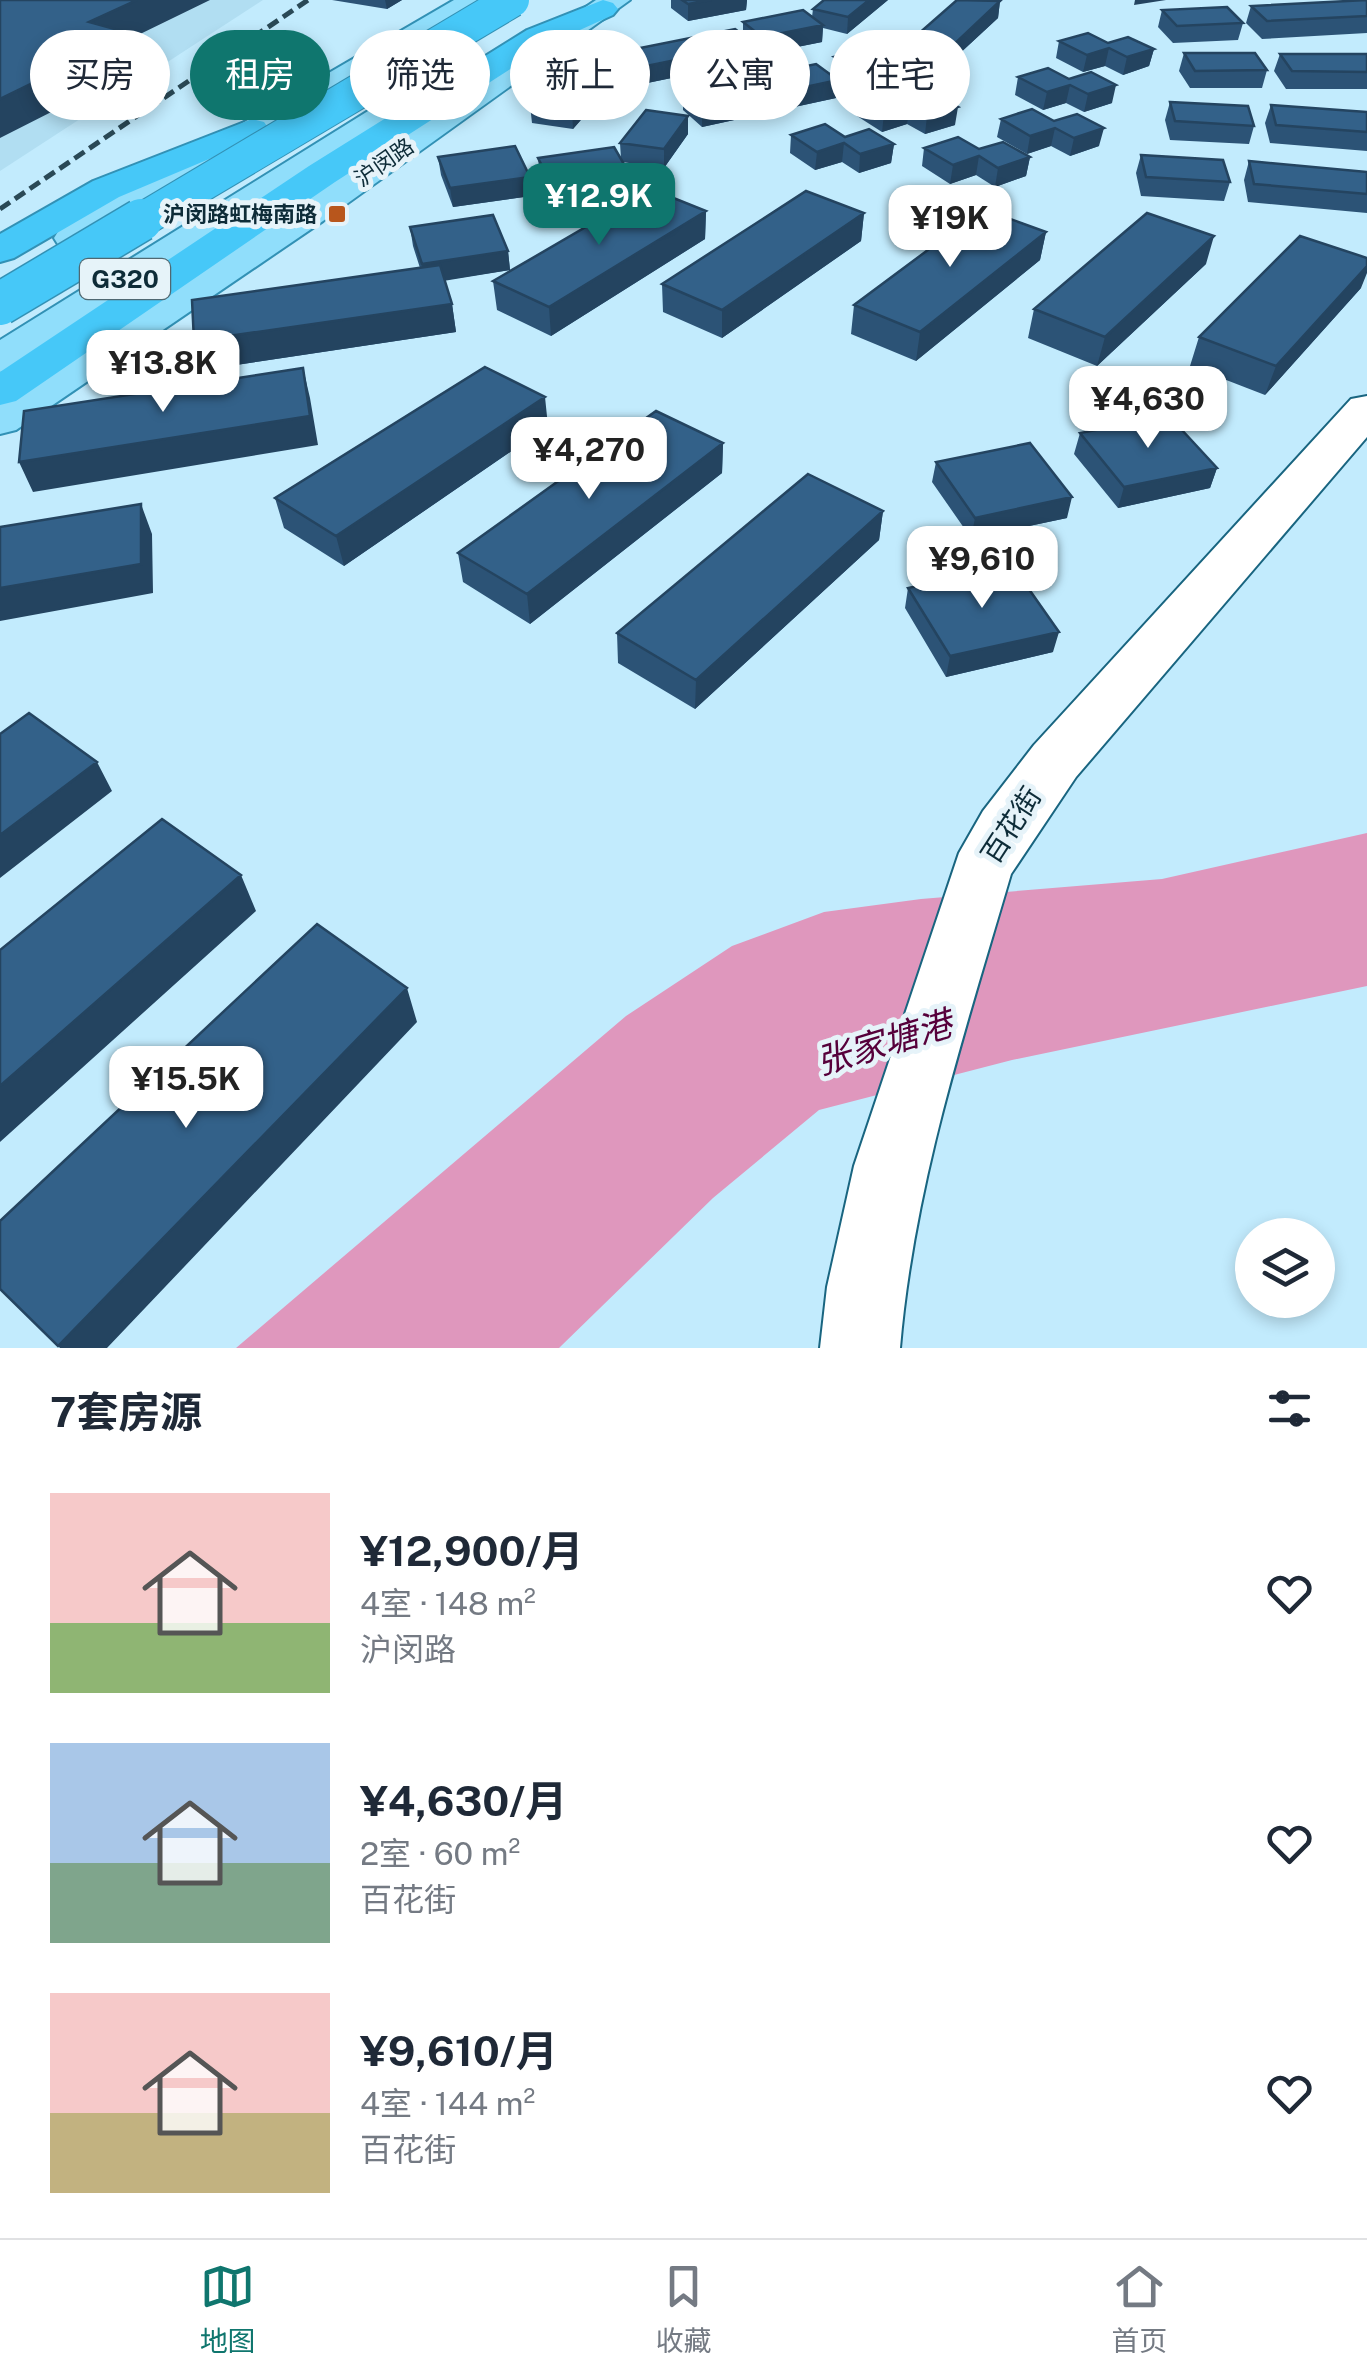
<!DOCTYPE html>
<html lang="zh">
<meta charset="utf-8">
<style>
body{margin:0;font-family:"Public Sans","Noto Sans SC",sans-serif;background:#f2f2f3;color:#1f2937;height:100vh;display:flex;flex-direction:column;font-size:38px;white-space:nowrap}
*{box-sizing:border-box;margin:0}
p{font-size:32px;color:#747a83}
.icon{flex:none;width:55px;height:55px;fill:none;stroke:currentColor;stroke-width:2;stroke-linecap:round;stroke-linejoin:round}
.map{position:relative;height:1348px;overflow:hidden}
.side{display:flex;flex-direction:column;background:#fff;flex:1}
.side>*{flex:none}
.hud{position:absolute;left:30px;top:30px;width:1308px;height:90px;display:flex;gap:20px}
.fabs{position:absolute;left:1235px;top:1218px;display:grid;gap:20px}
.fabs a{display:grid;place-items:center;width:100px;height:100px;border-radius:50%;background:#fff;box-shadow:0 5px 15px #0003;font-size:50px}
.price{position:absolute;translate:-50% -85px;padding:0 22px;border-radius:20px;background:#fff;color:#222;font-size:32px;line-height:65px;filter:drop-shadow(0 2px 5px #0008)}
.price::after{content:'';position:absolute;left:50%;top:60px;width:30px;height:22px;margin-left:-15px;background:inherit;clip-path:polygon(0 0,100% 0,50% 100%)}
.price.active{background:#0f766e;color:#fff}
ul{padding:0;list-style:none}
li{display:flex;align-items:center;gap:30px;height:250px;padding:0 50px}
li span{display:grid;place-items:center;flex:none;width:280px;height:200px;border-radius:0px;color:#555}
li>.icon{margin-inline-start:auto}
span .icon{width:120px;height:120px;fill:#fffc;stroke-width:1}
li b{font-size:42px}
h2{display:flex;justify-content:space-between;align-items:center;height:120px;padding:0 50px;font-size:42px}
.pill{padding:0 35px;border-radius:45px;background:#fff;box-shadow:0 5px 15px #0003;font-size:35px;line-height:90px}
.pill.active{background:#0f766e;color:#fff}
.tab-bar{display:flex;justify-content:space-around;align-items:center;height:140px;border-top:2px solid #e0e1e3;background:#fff;font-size:28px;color:#747a83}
.tab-bar a{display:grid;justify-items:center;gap:5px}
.tab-bar .active{color:#0f766e}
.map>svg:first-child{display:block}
.built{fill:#b1def2}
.water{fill:#df97bd}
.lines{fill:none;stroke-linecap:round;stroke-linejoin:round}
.minor-casing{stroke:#196580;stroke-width:4}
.major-casing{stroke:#3291b5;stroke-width:4}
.highway-casing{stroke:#3291b5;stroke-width:4}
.minor{fill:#fff;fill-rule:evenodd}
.major{fill:#90defb;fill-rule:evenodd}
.highway{fill:#46c8f8;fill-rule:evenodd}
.rail{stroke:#2a4956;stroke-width:5;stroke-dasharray:12 6;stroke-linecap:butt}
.highway-bridge-far1-casing{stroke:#3291b5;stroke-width:36;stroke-linecap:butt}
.highway-bridge-casing{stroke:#3291b5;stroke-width:45;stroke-linecap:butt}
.highway-bridge-far1{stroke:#46c8f8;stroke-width:34}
.highway-bridge{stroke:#46c8f8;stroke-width:42}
.wall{fill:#2c5376}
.shaded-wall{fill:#244460}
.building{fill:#336189;stroke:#244460;stroke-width:2.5}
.poi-dot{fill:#b8561c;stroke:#e6f3f9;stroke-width:4}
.labels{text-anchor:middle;stroke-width:10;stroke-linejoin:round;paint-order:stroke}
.far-street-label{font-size:22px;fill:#0e2c38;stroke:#e6f3f9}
.far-poi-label{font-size:22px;font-weight:bold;fill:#0e2c38;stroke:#e6f3f9;text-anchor:end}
.shield{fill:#e6f3f9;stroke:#4f6872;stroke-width:2.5}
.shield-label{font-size:25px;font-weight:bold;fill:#0e2c38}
.street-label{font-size:28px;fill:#0e2c38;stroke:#e6f3f9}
.near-water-label{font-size:35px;font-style:italic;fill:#56003b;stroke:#e6f3f9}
</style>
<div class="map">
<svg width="1367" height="1348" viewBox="0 0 1367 1348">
<rect width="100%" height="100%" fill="#c2ebfd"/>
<path class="built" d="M0,0h263l-263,171z"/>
<path class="water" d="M1367,833v153l-355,74 -193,50 -106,88 -154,150h-323l390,-332 106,-70 92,-34 97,-13 241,-20z"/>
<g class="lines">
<defs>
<path id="minor" d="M1367,396v41l-291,340 -65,97c-46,157 -97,310 -111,474h-80l7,-61 27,-121 105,-313 24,-42 51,-66 317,-346z"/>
<path id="major" d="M454,0h36l-403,246h-28l-5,-8 5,-8z
M596,0h34l-307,221 -307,209 -16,4v-34l297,-195z
M445,67l11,3 5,7 -5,7 -441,284 -15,4v-32l434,-270z"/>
<path id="highway" d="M603,0l10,3 5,6 -5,6 -64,29 -214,138 -319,219 -16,4v-33l309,-206 218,-136z
M252,119l12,3 5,7 -5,7 -145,61 -105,61 -14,4v-28l93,-53z"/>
</defs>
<use href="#minor" class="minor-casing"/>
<use href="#major" class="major-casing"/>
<use href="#highway" class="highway-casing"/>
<use href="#minor" class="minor"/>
<use href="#major" class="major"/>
<use href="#highway" class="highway"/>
<path class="rail" d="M0,209l308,-209"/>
<defs>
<path id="highway-bridge-far1" d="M137,223l375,-223"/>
<path id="highway-bridge" d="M0,304l141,-84"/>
</defs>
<use href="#highway-bridge-far1" class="highway-bridge-far1-casing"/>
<use href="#highway-bridge" class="highway-bridge-casing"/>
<use href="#highway-bridge-far1" class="highway-bridge-far1"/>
<use href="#highway-bridge" class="highway-bridge"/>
</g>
<path class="wall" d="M332,0h70l-15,9z
M671,0h76l-1,10 -58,11 -17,-13z
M888,0l-41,34 -24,-6 -1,14 -60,12 -8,-6v13l-131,27 -18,-16v-17l138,-20v-13l69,-5 1,-8z
M1346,0h21v33l-105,6 -16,-16 5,-17 98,-5z
M1000,1l-2,17 -54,50 -27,-6 -2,15 -61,13 -21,-16 1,-17 73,-5 2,-10z
M1162,10l81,13 -5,17 -65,3 -15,-16z
M1059,41l49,2 46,6 -5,17 -26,9 -18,-9 -22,6 -27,-14z
M1184,53l83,17 -5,18h-72l-11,-17z
M1280,54h87v35h-81l-12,-18z
M1048,68l64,35 -28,9 -18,-9 -23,7 -28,-15 3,-18z
M599,80l1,18 -27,31 -41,-6 -2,-18z
M891,88l64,37 -30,9 -18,-10 -25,8 -25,-16 1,-18z
M683,92l153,6 -134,29 -19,-17z
M1170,102l84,24 -5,18 -79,-4 -5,-20z
M1271,105l96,7v39l-97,-8 -5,-20z
M688,116v18l-24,34 -42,-6 10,16v19l-77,11 -15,-32 -2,-18 83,1 -1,-16z
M1001,119l53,2 45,25 -29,10 -19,-10 -24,8 -30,-17z
M791,135l54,2 49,7 -3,19 -32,10 -17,-11 -27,8 -25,-17z
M924,148l55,1 51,8 -4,19 -31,11 -19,-12 -26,9 -28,-18z
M1141,155l89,27 -6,19 -83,-5 -5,-23z
M438,157l93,39 -78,11 -12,-32z
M1249,161l118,11v41l-119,-11 -4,-22z
M706,211l-1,28 -154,97 -54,-26 -4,-29z
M864,213l-3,28 -139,97 -59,-26 -1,-28z
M410,227l98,24 2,19 -65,10 7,24 4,28 -253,38 -9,-29 226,-73 -7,-22z
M1046,232l-6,28 -124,101 -65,-27 3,-29z
M1206,264l-109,102 -69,-28 6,-29z
M1361,288l-96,107 -75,-29 9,-29z
M548,426l-204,140 -60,-38 -9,-30z
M1080,433l137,35 -7,20 -92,20 -44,-54z
M723,443l-1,30 -192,151 -67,-42 -5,-29z
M936,462l131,56 -96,20 -39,-56z
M883,511l-4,29 -184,169 -77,-46 -1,-30z
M908,588l145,64 -107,25 -41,-69z"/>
<path class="shaded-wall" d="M137,0h73l-76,37 8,29 -142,72v-39l89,-77z
M385,0h17l-15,9z
M711,0h36l-1,10 -58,11v-17z
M869,0h19l-41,34 1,-17z
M1135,0h31l-32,5z
M1000,1l-2,17 -54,50 3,-17z
M823,25l-1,17 -60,12v-17z
M754,44v17l-131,27 -1,-17z
M1109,48l-4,18 -22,6 4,-17z
M1154,49l-5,17 -26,9 4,-18z
M918,59l-3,18 -61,13 2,-17z
M599,80l1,18 -27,31 -1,-18z
M838,80l-2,18 -134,29v-18z
M1070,85l-4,18 -23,7 4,-18z
M1116,85l-4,18 -28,9 4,-18z
M910,106l-3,18 -25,8 2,-18z
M958,107l-3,18 -30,9 2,-18z
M688,116v18l-24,34v-19z
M1055,128l-4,18 -24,8 3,-18z
M1104,128l-5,18 -29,10 4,-18z
M844,143l-2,19 -27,8 2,-18z
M894,144l-3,19 -32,10 1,-19z
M979,156l-3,19 -26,9 3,-19z
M1030,157l-4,19 -31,11 3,-19z
M530,177l1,19 -78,11 -3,-19z
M632,178v19l-77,11 -1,-19z
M706,211l-1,28 -154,97 -2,-29z
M864,213l-3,28 -139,97v-28z
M1046,232l-6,28 -124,101 4,-29z
M1214,236l-8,28 -109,102 8,-29z
M508,251l2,19 -85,14 -3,-20z
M1367,266v7l-6,15 -96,107 11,-29z
M452,304l4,28 -253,38 -9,-29z
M303,368l7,30 8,47 -285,47 -14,-30z
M545,397l3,29 -204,140 -8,-30z
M723,443l-1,30 -192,151 -3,-30z
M1217,468l-7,20 -92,20 6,-21z
M1072,497l-5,21 -96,20 4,-20z
M141,504l11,30 1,59 -153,28v-33z
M883,511l-4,29 -184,169 1,-29z
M1059,632l-6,20 -107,25 4,-21z
M97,762l15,29 -112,87v-43z
M241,875l15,36 -256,231v-56z
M407,988l10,34 -310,326h-47l-2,-2z"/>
<path class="building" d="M0,0h137l-48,22 44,12 -133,65z
M682,0h29l-23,4z
M824,0h45l-21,17 -35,-8z
M957,0l43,1 -53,50 -38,-9z
M1367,0v16l-100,5 -16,-15z
M1227,7l16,16 -66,3 -15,-16z
M803,10l20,15 -61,12 -19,-15z
M735,29l19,15 -132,27 -17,-16z
M1088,33l20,10 20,-6 26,12 -27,8 -18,-9 -22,7 -28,-14z
M895,44l23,15 -62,14 -22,-16z
M1184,53h71l12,17 -72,1z
M1280,54h87v18l-75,-1z
M816,64l22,16 -136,29 -19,-17z
M1048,68l21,11 22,-7 25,13 -28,9 -18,-9 -23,7 -29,-15z
M558,74l41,6 -27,31 -42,-6z
M891,88l19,12 23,-7 25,14 -31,9 -17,-10 -26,8 -26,-16z
M1170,102l78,4 6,20 -79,-5z
M1271,105l96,7v20l-91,-7z
M1032,109l22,12 23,-7 27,14 -30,10 -19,-10 -25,8 -29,-17z
M646,110l42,6 -24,33 -44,-6z
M825,124l20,13 24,-8 25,15 -34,10 -16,-11 -27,9 -26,-17z
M958,137l21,12 24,-7 27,15 -32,11 -19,-12 -26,9 -29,-17z
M515,146l15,31 -80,11 -12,-31z
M614,147l18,31 -78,11 -16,-31z
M1141,155l82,5 7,22 -84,-5z
M1249,161l118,11v22l-113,-10z
M651,189l55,22 -157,96 -56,-26z
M806,191l58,22 -142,97 -60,-26z
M983,209l63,23 -126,100 -66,-27z
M1147,213l67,23 -109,101 -71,-28z
M493,215l15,36 -86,13 -12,-37z
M1300,236l67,22v8l-91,100 -77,-29z
M440,265l12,39 -258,37 -2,-41z
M485,367l60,30 -209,139 -61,-38z
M303,368l7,48 -291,46 5,-51z
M656,411l67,32 -196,151 -69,-41z
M1169,416l48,52 -93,19 -44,-54z
M1030,443l42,54 -97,21 -39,-56z
M808,474l75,37 -187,169 -79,-47z
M141,504v60l-141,24v-61z
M1012,565l47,67 -109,24 -42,-68z
M29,713l68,49 -97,73v-101z
M162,819l79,56 -241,211v-136z
M317,924l90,64 -349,358 -58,-57v-68z"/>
<rect class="poi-dot" x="327" y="204" width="20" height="20" rx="5"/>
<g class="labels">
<g class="far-street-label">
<text transform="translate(384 162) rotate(-35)" y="8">沪闵路</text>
</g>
<g class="far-poi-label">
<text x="317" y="222">沪闵路虹梅南路</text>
</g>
<rect class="shield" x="80" y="259" width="90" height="40" rx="8"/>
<g class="shield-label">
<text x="125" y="288">G320</text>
</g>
<g class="street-label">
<text transform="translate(1011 825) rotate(-57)" y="10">百花街</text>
</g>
<g class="near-water-label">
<text transform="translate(884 1043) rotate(-17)" y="12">张家塘港</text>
</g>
</g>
</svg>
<div class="fabs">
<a><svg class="icon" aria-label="layers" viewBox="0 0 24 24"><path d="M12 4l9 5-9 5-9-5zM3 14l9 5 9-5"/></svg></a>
</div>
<b class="price active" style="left:599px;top:248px">¥12.9K</b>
<b class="price" style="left:950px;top:270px">¥19K</b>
<b class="price" style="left:163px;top:415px">¥13.8K</b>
<b class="price" style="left:1148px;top:451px">¥4,630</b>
<b class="price" style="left:589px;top:502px">¥4,270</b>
<b class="price" style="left:982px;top:611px">¥9,610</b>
<b class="price" style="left:186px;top:1131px">¥15.5K</b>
<div class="hud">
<a class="pill">买房</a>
<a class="pill active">租房</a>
<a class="pill">筛选</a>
<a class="pill">新上</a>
<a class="pill">公寓</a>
<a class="pill">住宅</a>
</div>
</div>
<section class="side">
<h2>7套房源<svg class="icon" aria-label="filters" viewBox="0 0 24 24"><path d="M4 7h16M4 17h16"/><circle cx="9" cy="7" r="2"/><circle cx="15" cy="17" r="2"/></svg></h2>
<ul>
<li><span style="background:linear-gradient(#f6c9c9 65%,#8fb573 0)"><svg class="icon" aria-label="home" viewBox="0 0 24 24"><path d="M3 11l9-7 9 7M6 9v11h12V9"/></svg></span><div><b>¥12,900/月</b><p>4室 · 148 m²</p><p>沪闵路</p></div><svg class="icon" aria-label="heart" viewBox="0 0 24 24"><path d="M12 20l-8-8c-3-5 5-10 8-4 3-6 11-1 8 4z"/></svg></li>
<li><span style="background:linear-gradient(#a9c7e8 60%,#7fa58c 0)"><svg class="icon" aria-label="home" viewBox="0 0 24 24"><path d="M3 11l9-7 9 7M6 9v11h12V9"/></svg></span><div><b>¥4,630/月</b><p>2室 · 60 m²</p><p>百花街</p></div><svg class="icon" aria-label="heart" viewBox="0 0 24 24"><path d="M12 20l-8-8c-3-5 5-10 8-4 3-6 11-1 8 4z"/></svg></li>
<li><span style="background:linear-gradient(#f6c9c9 60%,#c2b280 0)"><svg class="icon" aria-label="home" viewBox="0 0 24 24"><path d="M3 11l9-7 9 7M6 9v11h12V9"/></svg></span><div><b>¥9,610/月</b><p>4室 · 144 m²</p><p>百花街</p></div><svg class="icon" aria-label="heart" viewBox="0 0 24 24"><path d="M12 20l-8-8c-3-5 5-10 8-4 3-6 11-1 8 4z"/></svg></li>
</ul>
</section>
<nav class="tab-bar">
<a class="active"><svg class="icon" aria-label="map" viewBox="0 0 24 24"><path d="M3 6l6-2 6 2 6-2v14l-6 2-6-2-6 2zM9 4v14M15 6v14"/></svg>地图</a>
<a><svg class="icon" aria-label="saved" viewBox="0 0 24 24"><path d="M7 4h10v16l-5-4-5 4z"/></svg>收藏</a>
<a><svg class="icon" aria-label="home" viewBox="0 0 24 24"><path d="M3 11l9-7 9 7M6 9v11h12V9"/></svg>首页</a>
</nav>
